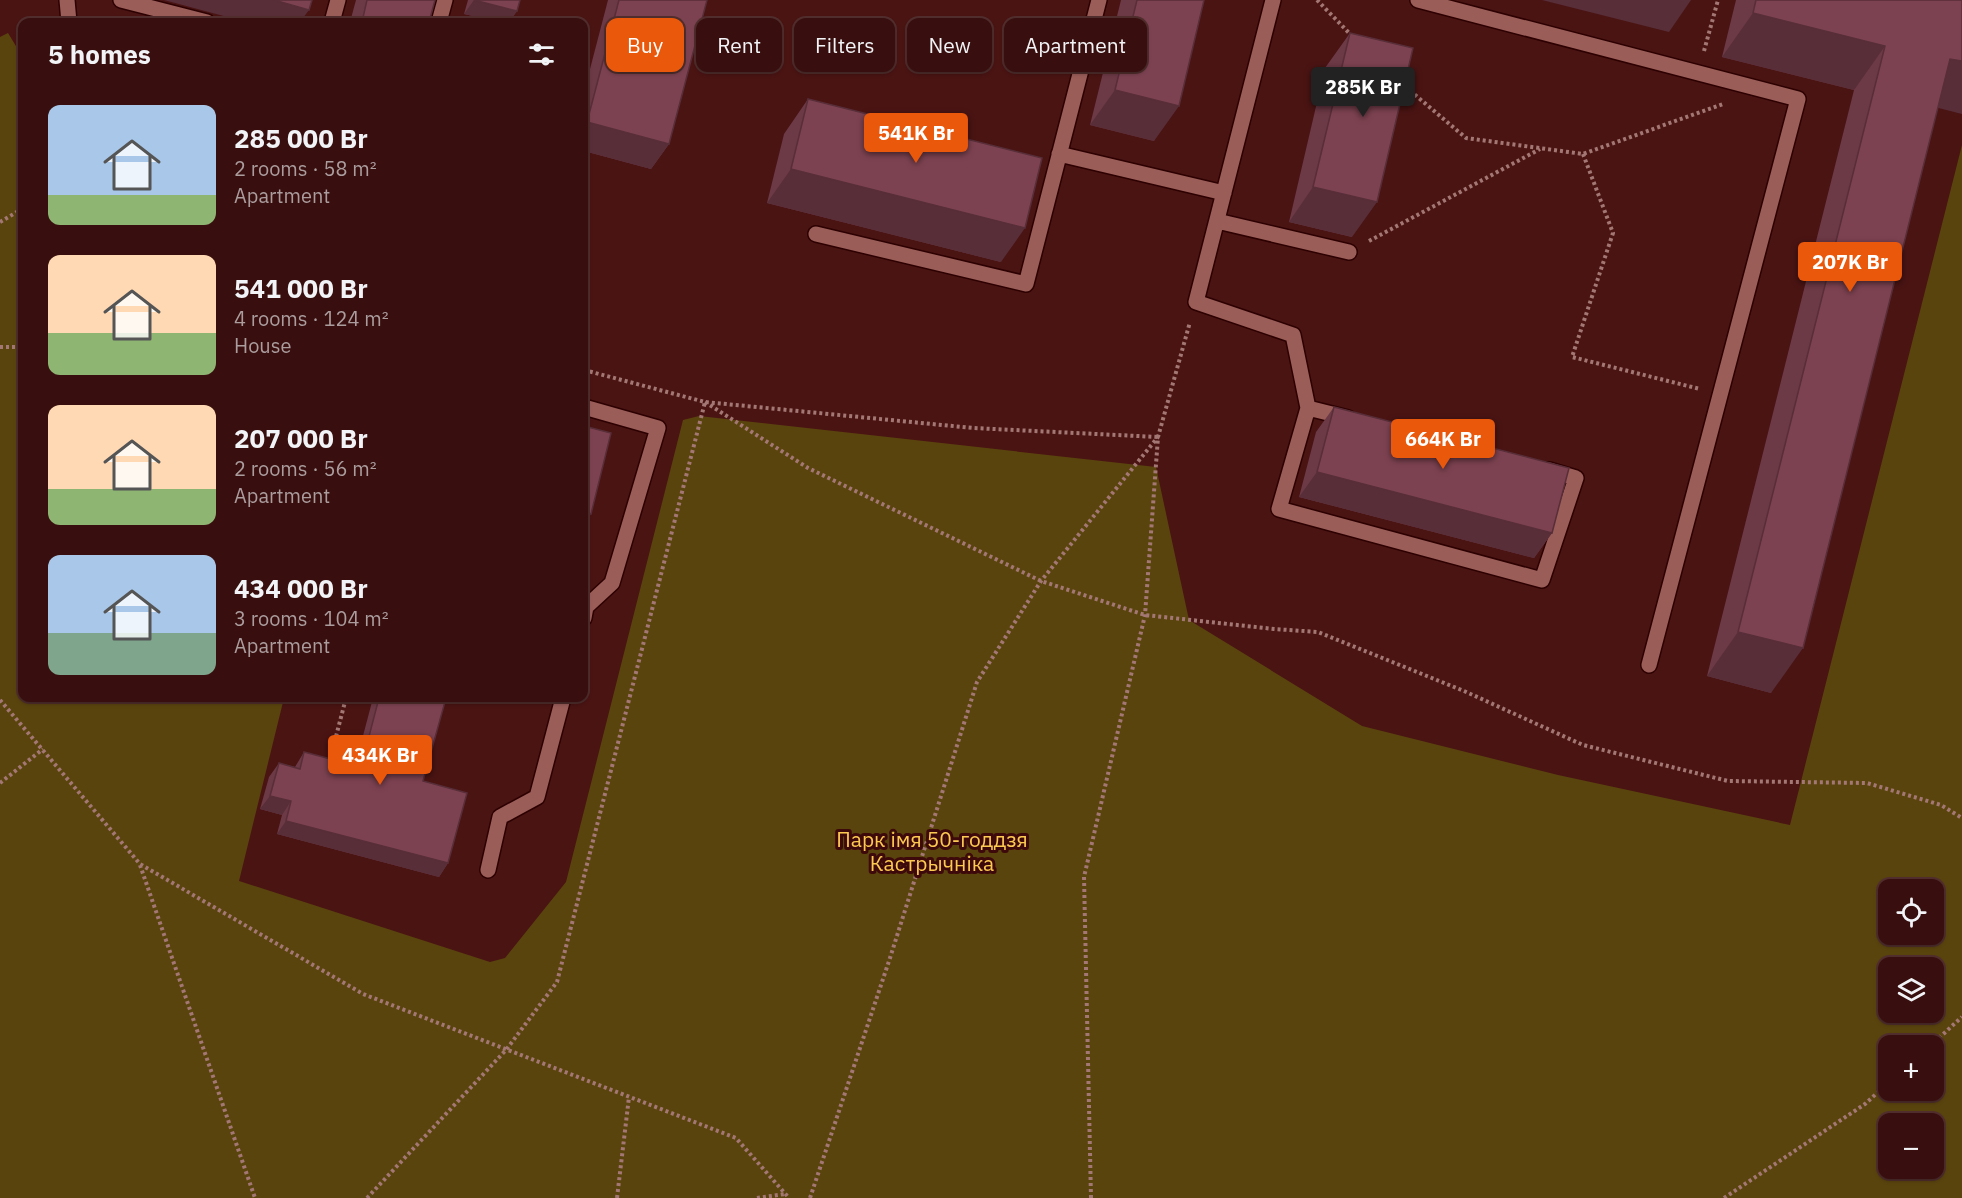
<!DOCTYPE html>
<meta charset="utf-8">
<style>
body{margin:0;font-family:"IBM Plex Sans",sans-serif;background:#431d1c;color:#f1f3f6;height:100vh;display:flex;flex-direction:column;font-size:22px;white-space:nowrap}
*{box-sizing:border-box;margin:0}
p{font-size:20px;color:#ab9c9e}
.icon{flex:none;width:33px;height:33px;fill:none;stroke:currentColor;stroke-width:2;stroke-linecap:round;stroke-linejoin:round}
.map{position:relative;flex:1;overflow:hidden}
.sheet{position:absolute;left:18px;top:18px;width:570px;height:684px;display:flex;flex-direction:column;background:#380f0e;border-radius:12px;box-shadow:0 2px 4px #0004,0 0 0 2px #522f2e}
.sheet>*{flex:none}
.hud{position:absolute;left:606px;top:18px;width:570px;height:54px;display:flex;gap:12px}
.fabs{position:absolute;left:1878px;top:879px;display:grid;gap:12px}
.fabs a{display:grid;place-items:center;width:66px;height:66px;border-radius:12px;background:#380f0e;box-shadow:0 2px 4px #0004,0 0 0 2px #522f2e;font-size:30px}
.price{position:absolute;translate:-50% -51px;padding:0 14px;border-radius:6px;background:#ea580c;color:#fff;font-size:20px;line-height:39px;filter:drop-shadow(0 2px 3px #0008)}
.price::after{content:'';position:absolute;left:50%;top:36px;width:18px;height:14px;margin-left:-9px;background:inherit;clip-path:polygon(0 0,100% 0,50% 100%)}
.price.on{background:#222;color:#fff}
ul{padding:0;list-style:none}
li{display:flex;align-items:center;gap:18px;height:150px;padding:0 30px}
li span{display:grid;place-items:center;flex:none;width:168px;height:120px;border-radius:12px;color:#555}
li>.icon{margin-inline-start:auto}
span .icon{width:72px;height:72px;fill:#fffc;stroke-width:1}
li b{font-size:26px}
h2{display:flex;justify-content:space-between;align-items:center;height:72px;padding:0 30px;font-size:26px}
.tag{padding:0 21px;border-radius:12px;background:#380f0e;box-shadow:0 2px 4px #0004,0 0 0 2px #522f2e;font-size:21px;line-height:54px}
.tag.on{background:#ea580c;color:#fff}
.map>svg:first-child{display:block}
.green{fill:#5a440e;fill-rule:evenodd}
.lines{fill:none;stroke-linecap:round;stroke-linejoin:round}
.minor-casing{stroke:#2d0001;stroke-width:18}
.path{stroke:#a37774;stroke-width:4;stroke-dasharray:3 3;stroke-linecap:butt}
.minor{stroke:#9a5d58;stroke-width:15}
.wall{fill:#6c3946}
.shaded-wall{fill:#582e39}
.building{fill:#7d4251;stroke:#582e39;stroke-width:1.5}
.labels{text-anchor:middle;stroke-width:6;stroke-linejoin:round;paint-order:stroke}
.park-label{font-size:21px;fill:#fcc951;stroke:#3e090a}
</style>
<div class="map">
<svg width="1962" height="1198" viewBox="0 0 1962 1198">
<rect width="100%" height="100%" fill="#4a1413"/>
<path class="green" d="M8,33l14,23v642h262l-45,183 251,81 15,-4 61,-76 117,-462 16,-4 457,51 33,153 173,106 196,49 232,50 172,-680v1053h-1962v-1161zM1888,890h46v44h-46zM1888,968h46v44h-46zM1888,1046h46v44h-46zM1888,1124h46v44h-46z"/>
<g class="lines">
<defs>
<path id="minor" d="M67,0l2,22
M121,0l86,22
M1273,0l-77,302 97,33 15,73 -29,101 263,71 34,-102 -27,-8
M1418,0l380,99 -149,566
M332,22l6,-22
M439,22l6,-22
M1059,154l165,39
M1217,221l132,31
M816,234l210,50 73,-284
M584,407l74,21 -46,155 -26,24 -2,11
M1308,408l40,10
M488,870l12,-53 37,-20 26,-99"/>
</defs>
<use href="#minor" class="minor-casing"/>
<path class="path" d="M1317,0l35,36
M1704,51l14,-51
M1401,83l65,55 117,16 140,-50
M1583,154l30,79 -41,124 128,32
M0,222l22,-13
M1369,241l171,-92
M0,347h22
M584,370l121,32 268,26 185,9
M705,402l103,66 233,113 104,34 129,14 44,3 146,59 119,54 145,36 139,2 74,22 21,13
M0,700l140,164 223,130 373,144 53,60
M333,748l13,-50
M0,783l43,-34
M140,865l115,333
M1930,1046l32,-29
M367,1198l139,-148 51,-68 148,-580
M617,1198l12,-101
M757,1198l28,-4
M810,1198l80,-240 87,-276 64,-101 117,-144
M1091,1198l-7,-321 61,-262 13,-178 32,-115
M1724,1198l141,-94 23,-21"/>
<use href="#minor" class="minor"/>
</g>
<path class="wall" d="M356,0h79l-6,22h-79z
M468,0h52l-3,11 -8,11h-9l-36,-8z
M608,0h99l-38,144 -18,25 -67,-18v-59z
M1121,0h83l-50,141 -64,-16z
M1736,0h226l-24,108 -167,585 -64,-17 147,-586 -132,-33z
M1350,33l2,204 -63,-15 36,-154z
M808,99l193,163 -234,-59 17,-69z
M1334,407l218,126 -18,25 -235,-61 17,-65z
M373,698h73l-23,83 25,82 -9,14 -162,-43 5,-19 -22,-6 9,-32 10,-14 16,4 9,-15 51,14z"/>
<path class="shaded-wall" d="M164,0h110l35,10 -9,12h-54z
M474,0l43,11 -8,11h-9l-36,-8z
M1542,0h149l-22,32z
M1753,13l132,33 -31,44 -132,-33z
M1950,59l12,2v53l-43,-11z
M1115,90l64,16 -25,35 -64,-16z
M587,122l82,22 -18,25 -67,-18v-24z
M791,169l234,59 -24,34 -234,-59z
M1313,187l64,15 -25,35 -63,-15z
M1317,472l235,61 -18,25 -235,-61z
M584,512l7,2 -7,11z
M1738,632l65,16 -32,45 -64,-17z
M270,796l21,5 -9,14 -22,-6z
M286,821l162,42 -9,14 -162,-43z"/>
<path class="building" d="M274,0h38l-3,10z
M367,0h68l-6,22h-67z
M474,0h46l-3,11z
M619,0h88l-38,144 -82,-22z
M1137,0h67l-25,106 -64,-16z
M1756,0h206v61l-12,-2 -147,589 -65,-16 147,-586 -132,-33z
M1350,33l63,15 -36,154 -64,-15z
M808,99l234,59 -17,70 -234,-59z
M1334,407l235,61 -17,65 -235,-61z
M584,426l27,7 -20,81 -7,-2z
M379,698h67l-23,83 44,12 -19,70 -162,-42 5,-20 -21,-5 9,-33 21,6 4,-17 57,15z"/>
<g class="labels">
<g class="park-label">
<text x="932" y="847">Парк імя 50-годдзя<tspan x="932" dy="24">Кастрычніка</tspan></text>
</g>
</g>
</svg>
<div class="fabs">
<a><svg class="icon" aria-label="locate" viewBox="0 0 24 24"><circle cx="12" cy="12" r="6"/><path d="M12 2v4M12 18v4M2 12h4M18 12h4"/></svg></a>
<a><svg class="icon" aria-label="layers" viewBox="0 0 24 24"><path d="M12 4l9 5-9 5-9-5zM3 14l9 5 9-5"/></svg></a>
<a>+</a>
<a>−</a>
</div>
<b class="price on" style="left:1363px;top:118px">285K Br</b>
<b class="price" style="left:916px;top:164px">541K Br</b>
<b class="price" style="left:1850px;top:293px">207K Br</b>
<b class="price" style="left:1443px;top:470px">664K Br</b>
<b class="price" style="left:380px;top:786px">434K Br</b>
<div class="hud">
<a class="tag on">Buy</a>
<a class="tag">Rent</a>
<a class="tag">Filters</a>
<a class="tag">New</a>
<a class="tag">Apartment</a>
</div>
<section class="sheet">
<h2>5 homes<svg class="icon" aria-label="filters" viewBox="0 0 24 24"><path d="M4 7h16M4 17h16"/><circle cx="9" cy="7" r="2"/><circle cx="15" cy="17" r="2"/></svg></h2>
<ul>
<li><span style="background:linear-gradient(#a9c7e8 75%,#8fb573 0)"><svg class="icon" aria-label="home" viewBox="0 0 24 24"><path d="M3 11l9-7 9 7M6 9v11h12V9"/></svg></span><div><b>285 000 Br</b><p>2 rooms · 58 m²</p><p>Apartment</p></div></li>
<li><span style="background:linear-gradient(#ffd9b3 65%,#8fb573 0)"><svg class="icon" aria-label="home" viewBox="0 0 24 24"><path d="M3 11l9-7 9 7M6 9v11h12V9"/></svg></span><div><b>541 000 Br</b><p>4 rooms · 124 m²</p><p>House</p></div></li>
<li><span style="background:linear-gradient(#ffd9b3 70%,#8fb573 0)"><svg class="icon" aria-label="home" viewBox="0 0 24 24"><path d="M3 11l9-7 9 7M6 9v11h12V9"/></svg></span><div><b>207 000 Br</b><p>2 rooms · 56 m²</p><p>Apartment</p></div></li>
<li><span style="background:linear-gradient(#a9c7e8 65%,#7fa58c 0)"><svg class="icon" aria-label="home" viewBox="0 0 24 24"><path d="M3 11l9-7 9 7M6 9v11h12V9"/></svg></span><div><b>434 000 Br</b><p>3 rooms · 104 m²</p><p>Apartment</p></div></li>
</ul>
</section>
</div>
